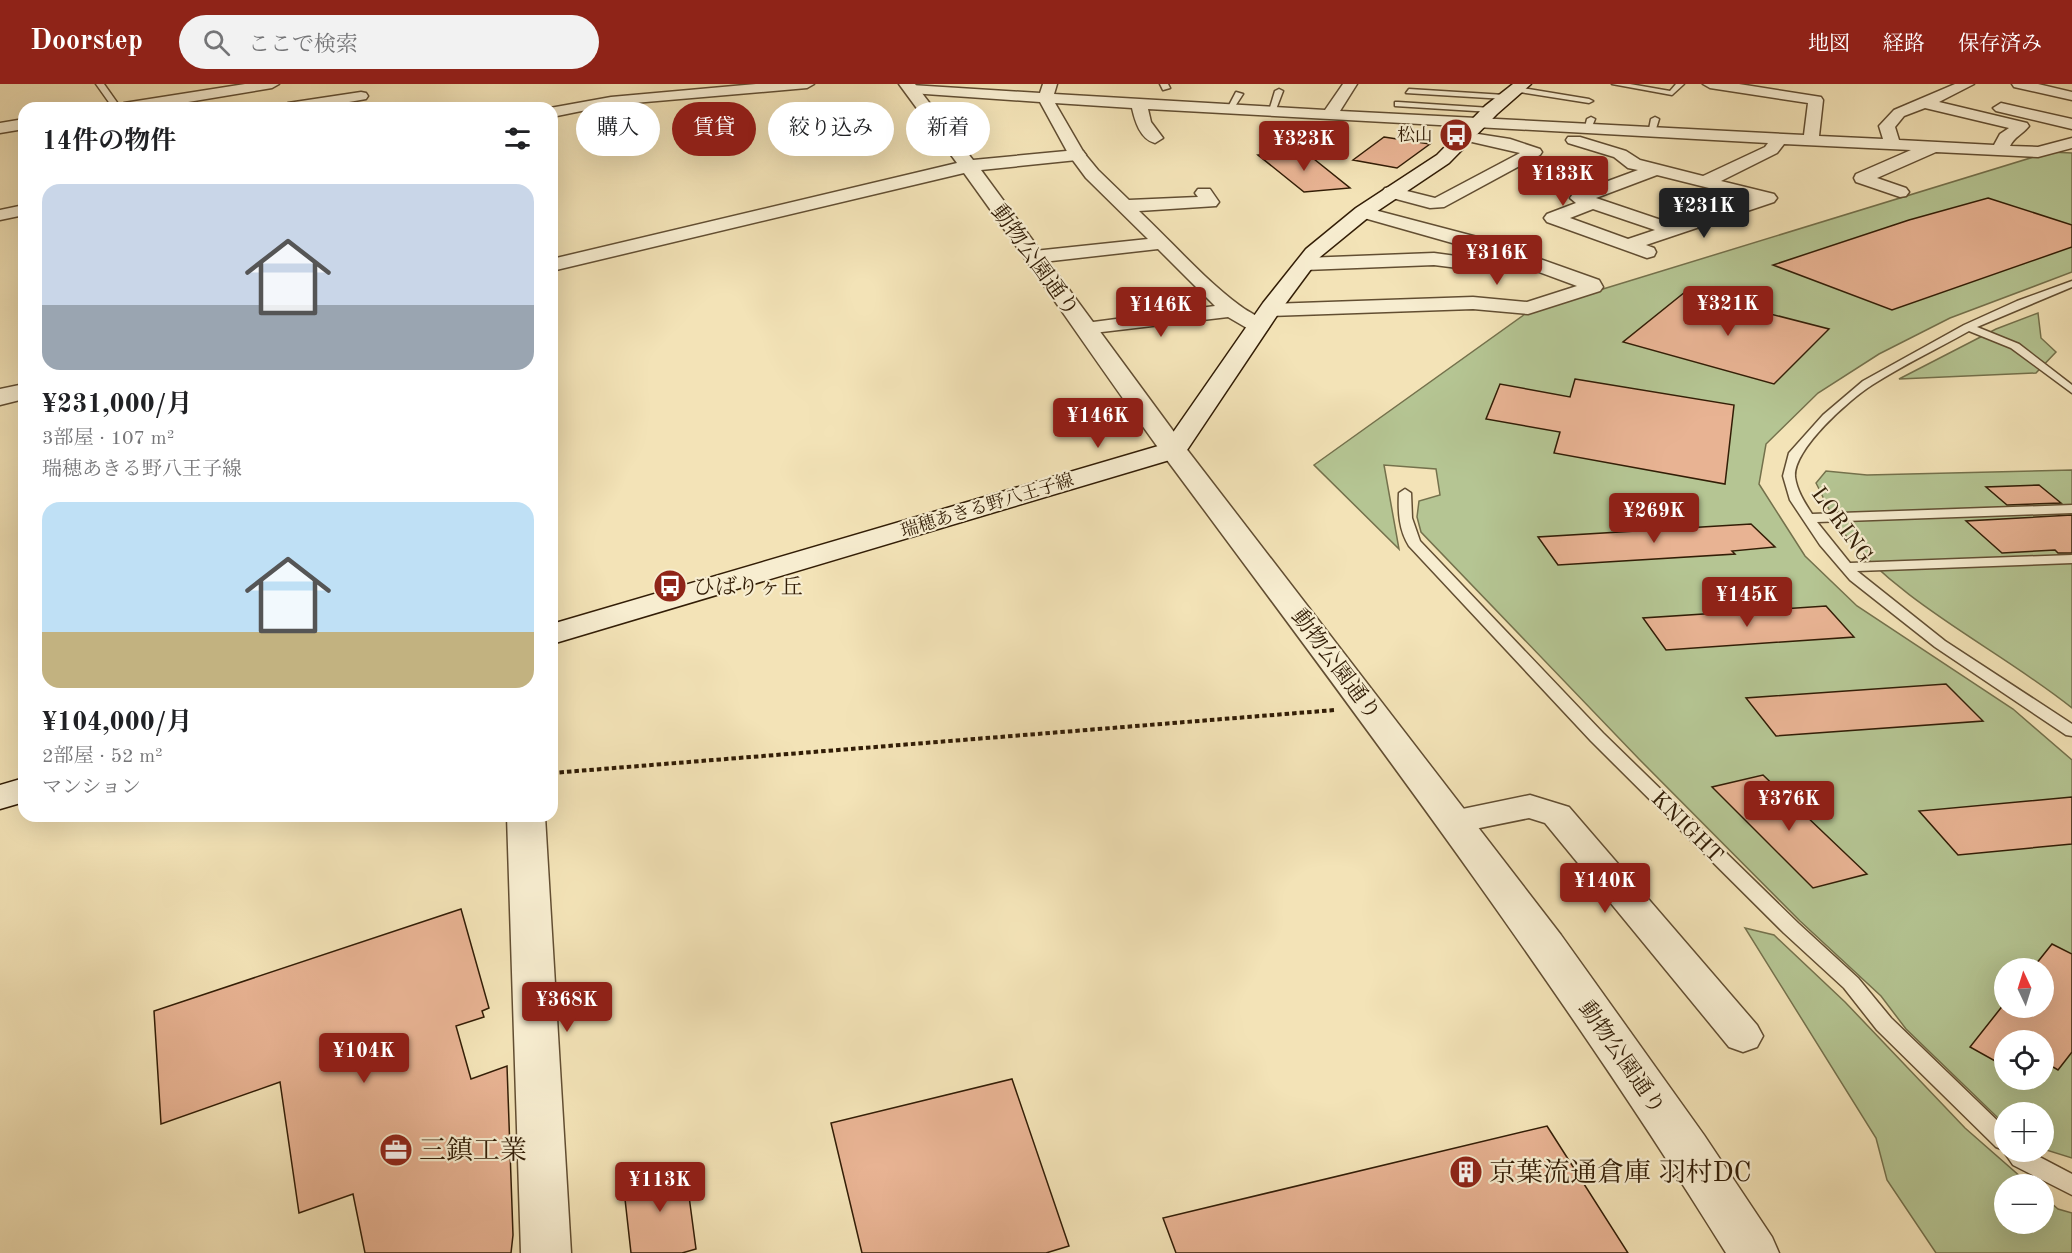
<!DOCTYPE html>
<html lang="ja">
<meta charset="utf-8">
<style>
body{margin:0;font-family:"Old Standard TT","Noto Serif JP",serif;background:#f2f2f2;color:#202124;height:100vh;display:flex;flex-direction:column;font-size:22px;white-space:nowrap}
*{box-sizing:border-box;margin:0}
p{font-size:20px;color:#757577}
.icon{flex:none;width:33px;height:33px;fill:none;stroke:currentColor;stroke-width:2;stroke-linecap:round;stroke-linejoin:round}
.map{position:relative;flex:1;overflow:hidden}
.drawer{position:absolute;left:18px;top:18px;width:540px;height:720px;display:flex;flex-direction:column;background:#fff;border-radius:18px;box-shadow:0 6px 24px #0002}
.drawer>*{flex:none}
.banner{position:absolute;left:576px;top:18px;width:570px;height:54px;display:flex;gap:12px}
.needle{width:39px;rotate:356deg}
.tools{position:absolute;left:1994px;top:874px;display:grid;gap:12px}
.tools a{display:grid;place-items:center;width:60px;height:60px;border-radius:50%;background:#fff;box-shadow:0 6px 24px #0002;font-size:30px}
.price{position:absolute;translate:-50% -51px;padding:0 14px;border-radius:6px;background:#8f2418;color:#fff;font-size:20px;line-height:39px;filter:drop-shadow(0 2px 3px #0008)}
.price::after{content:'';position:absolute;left:50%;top:36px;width:18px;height:14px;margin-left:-9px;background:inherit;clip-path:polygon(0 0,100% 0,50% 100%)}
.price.on{background:#222;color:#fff}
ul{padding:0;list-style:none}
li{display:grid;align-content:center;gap:12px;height:318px;padding:0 24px}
li span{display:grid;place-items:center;height:186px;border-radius:18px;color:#555}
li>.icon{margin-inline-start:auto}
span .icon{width:108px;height:108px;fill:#fffc;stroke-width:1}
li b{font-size:26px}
h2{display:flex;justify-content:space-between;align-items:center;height:72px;padding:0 24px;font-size:26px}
.chip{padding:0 21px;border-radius:27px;background:#fff;box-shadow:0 6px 24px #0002;font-size:21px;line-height:54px}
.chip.on{background:#8f2418;color:#fff}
header{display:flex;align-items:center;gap:36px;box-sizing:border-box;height:84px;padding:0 30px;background:#8f2418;color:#fff}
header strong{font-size:28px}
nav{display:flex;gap:33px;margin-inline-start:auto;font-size:21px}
.search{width:420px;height:54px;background:#f2f2f2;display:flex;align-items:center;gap:15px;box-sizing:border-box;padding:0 21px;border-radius:33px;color:#757577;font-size:22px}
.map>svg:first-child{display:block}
.green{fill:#b5c593;stroke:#74714c;stroke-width:1.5;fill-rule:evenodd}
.building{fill:#e8b393;stroke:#321d06;stroke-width:1.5}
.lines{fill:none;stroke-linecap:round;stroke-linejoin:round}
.service-casing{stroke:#624e32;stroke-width:3}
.minor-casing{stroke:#624e32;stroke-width:3}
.tertiary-casing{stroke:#624e32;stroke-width:3}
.secondary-casing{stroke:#321d06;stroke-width:3}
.path{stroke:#321d06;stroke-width:4;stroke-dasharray:4.5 3;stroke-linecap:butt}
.service{fill:#f7edd0;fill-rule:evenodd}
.minor{fill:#f7edd0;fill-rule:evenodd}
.tertiary{fill:#f7edd0;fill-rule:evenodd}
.secondary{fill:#f7edd0;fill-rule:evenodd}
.labels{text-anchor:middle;stroke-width:4.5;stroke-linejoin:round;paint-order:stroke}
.far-poi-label{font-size:18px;fill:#321d06;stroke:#f7edd0;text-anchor:end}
.far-street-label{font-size:18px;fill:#321d06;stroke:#f7edd0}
.street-label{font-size:22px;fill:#321d06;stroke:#f7edd0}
.poi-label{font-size:22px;fill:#321d06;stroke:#f7edd0;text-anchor:start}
.near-poi-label{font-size:27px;fill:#321d06;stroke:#f7edd0;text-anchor:start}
</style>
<header>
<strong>Doorstep</strong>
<div class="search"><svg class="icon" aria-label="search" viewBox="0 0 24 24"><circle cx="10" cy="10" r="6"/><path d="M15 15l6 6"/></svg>ここで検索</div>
<nav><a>地図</a><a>経路</a><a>保存済み</a></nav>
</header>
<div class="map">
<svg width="2072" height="1169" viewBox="0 0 2072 1169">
<rect width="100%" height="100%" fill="#f3e3b7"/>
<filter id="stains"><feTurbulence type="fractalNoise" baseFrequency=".00333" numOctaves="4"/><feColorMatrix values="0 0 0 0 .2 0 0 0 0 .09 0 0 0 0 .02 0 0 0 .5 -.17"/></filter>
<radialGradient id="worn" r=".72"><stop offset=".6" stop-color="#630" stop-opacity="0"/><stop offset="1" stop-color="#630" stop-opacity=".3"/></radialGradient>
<path class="green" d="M2050,68l22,1v119l-122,46 -71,36 -61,39 -52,51 -7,40 46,72 52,50 156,103 59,51v398l-29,-9v-36h-39v9l-7,-5 -91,-88 -25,-33 -81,-75 -161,-162 -218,-227 -4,-15 2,-16 21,-6 -4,-26 -52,-4 15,84 -85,-84 214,-153zM2004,885h39v39h-39zM2004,957h39v39h-39z
M2038,229l3,25 15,14 -20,21 -137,6 97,-50z
M2072,386v238c-75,-60 -169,-102 -230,-177 -11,-14 -18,-33 -26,-48l10,-12 41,4z
M1745,844l29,7 71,67 120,126 65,57h-26v39h39v-28l15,13 14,4v40h-136l-49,-73 -11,-42z"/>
<path class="building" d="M1384,53l46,7 -33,24 -44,-8z
M1304,67l46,37 -46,4 -46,-37z
M1988,114l84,27v22l-180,63 -119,-45 136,-45z
M1685,208l144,37 -55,55 -151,-42z
M1575,295l159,26 -9,79 -171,-31 6,-21 -74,-13 14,-35 70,13z
M2039,401l22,18 -54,2 -21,-18z
M2072,431v38h-14l-3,-3 -53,3 -36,-32z
M1751,440l24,23 -43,4 3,3 -177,11 -20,-28z
M1826,522l28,31 -188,13 -23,-32z
M1946,600l37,37 -207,15 -30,-38z
M1763,691l104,99 -54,14 -101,-101z
M2072,713v47l-114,11 -39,-44z
M461,825l28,99 -7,3 2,6 -28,9 15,53 36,-13 6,169 -2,18h-146l-12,-59 -54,19 -19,-131 -119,42 -7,-113z
M2052,860l20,10v98l-14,18 -15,-9v-20l-39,-2v27l-34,-19 34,-43v4h39v-39h-11z
M1012,995l57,167 -23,7h-184l-31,-130z
M1547,1042l81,127h-452l-13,-35z
M685,1082l11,83 -14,4h-51l-8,-72z"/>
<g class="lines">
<defs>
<path id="service" d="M96,0h8l17,24h-8z
M1160,0h8l2,4 -7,2z
M1612,0h18l40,7 6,-7h8l-12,11z
M1516,3l73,12 4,2 -4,2 -76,-12z
M1279,5l4,2 -8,21 -7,2 7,-23z
M1409,5l96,6 4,2 -4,2 -99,-6z
M1236,8l7,2 -11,17h-6z
M1398,18l93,6 4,2 -4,2 -96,-6v-4z
M1591,33l4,2 -4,10 -7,2 3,-12z
M1655,33l4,2 -4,13 -7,2 3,-15z
M2072,197v6l-95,40 42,17 53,41v8l-61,-45 -42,-17c-32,18 -66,34 -97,54 -22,14 -79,64 -77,92 2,14 10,26 17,37l260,-9v8l-255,9 33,41 222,-8v8l-215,8 88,70 127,83v12l-6,-1 -131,-88 -85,-67 -30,-35 -30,-45 -7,-24 6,-23 34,-38 40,-34 101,-56 53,-24z
M1405,405l6,4 1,25 8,23 183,192 195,190 60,55 33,40 113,109v23l-8,-3 -119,-117 -33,-42 -60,-55 -193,-192 -182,-195c-10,-16 -11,-34 -10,-53z
M2004,1068h26l42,22v21l-59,-30z"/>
<path id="minor" d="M245,0h34l-7,4 -120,20h-36l8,-5z
M756,0h58l-7,4 -196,17 -59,12v-9h-2l61,-11z
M1043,0h14l-3,10 271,16 18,-26h14l-17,27 464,24 4,-32 -98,-15 -7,-4h36l82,13 2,3 -4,36 64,3 -4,-13 15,-16 61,-26h19l-35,18 88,21 2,3c-6,8 -15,11 -19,20l28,1 34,-9v10l-34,9 -102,-5 -59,26 29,10 3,4 -3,4 -6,1 -44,-15 -2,-4 2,-4 55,-24 -127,-6 -7,9 -56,28 53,13 3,4 -3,4 -128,43 8,3 2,4 -2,4 -7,2 -100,-36 -3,-4 3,-4 29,-11 -6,-5 3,-4 65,-24 -10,-2 -14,-11 -46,-14 -2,-3 2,-3h12l46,14 14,9 63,16 62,-29 3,-4 -620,-34 3,13 12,16 -8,5c-15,-4 -20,-22 -23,-35l-77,-5 29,50 14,17 31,30 69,-3 -3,-4 3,-4h12l9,13 -3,4 -77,5c33,31 64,67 100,94 10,8 23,12 30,22l-3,4 -7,2 -7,-2 -24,-14 -143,17 -7,-2 -3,-4 3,-4 137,-18 -57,-57 -124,14 -7,-2 -3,-4 3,-4 7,-2 114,-12 -62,-61 -17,-23 -29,-53 -129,-9 -7,-4 7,-4 129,8zM1925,24l84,20 -9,6 -6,11 -95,-5 -4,-13 9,-11zM1657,91l92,23 -76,26 -77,-26zM1593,125l62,21 -27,9 -58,-21z
M2012,0h26l34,8v8l-58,-13z
M361,8l5,1 2,3 -2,3 -51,9h-35l8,-5z
M2001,19l71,16v10l-76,-18 -3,-3z
M24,35v10l-24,4v-10z
M1478,50l32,5 30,10 2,3 -2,3 -96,52 -14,1 -45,-12 -3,-4 3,-4 6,-1 44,11 85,-45 -48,-11 -2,-3 2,-3z
M24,121v10l-24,5v-10z
M1363,123l118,31 118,42 4,7 -3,4 -72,23 -55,-5 -204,7 -7,-2 -3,-4 3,-4 7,-2 204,-7 54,5 50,-16 -76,-28 -27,12 -40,-5 -129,5 -7,-2 -3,-4 3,-4 7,-2 129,-5 37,5 13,-6 -127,-36 -3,-4 3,-4z
M1530,711l39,12 188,218 6,11 -6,11 -14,5 -14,-5 -184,-224 -16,-5 -74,15 -12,-4 -5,-8 5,-8z"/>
<path id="tertiary" d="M899,0h16l58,76 104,-10 6,1 3,4 -3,4 -6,1 -96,10 204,277 376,488 143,200 68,102 7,16h-53c-171,-275 -366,-533 -559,-793 -69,-95 -134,-192 -203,-287l-412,98v-12l405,-96z
M24,300v15l-24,6v-16z
M507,732h38l26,437h-50z"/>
<path id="secondary" d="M1513,0h18l-34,30 -48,49 -79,53 -50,41 -40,54 -97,145 -631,188v-20l613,-180 98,-141 43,-54 50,-41 81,-53 48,-49z
M24,694v24l-24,7v-24z"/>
</defs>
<use href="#service" class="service-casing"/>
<use href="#minor" class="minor-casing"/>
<use href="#tertiary" class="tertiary-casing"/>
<use href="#secondary" class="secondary-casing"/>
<path class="path" d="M552,689l783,-63"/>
<use href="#service" class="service"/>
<use href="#minor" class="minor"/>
<use href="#tertiary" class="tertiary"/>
<use href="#secondary" class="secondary"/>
</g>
<defs>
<symbol id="bus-disc" viewBox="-11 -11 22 22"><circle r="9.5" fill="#8f2418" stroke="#f7edd0"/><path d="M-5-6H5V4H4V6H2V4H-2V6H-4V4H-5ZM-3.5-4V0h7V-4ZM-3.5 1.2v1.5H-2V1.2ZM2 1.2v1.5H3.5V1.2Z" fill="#fff"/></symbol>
<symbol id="office-disc" viewBox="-11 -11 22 22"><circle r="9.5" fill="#8f2418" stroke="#f7edd0"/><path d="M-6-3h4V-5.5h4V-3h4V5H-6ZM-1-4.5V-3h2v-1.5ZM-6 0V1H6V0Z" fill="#fff"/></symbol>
<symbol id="building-disc" viewBox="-11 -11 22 22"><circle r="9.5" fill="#8f2418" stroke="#f7edd0"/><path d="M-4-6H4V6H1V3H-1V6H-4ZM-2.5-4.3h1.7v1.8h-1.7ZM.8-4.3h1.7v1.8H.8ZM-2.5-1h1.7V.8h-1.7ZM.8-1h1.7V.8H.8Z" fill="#fff"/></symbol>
</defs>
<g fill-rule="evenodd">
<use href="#bus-disc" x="1437" y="32" width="38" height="38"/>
<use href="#bus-disc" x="651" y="483" width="38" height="38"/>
<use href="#office-disc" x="377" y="1047" width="38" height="38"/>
<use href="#building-disc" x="1447" y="1069" width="38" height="38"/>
</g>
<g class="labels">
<g class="far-poi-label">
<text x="1433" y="57">松山</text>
</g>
<g class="far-street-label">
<text transform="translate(987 421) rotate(-17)" y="6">瑞穂あきる野八王子線</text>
</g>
<g class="street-label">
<text transform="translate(1036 176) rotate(54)" y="8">動物公園通り</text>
<text transform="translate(1843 440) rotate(54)" y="8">LORING</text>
<text transform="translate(1337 580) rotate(53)" y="8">動物公園通り</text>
<text transform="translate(1688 742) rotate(45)" y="8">KNIGHT</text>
<text transform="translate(1623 973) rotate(55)" y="8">動物公園通り</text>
</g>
<g class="poi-label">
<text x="693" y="510">ひばりヶ丘</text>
</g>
<g class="near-poi-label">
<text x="419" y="1075">三鎮工業</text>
<text x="1489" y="1097">京葉流通倉庫 羽村DC</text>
</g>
</g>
<rect width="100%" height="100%" filter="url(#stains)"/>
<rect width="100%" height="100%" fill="url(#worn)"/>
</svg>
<div class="tools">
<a><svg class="needle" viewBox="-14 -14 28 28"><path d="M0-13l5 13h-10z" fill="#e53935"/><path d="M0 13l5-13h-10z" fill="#757577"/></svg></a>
<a><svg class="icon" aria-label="locate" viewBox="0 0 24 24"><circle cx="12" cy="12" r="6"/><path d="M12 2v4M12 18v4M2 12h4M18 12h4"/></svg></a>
<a>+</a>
<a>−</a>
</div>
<b class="price" style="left:1304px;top:88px">¥323K</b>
<b class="price" style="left:1563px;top:123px">¥133K</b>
<b class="price on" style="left:1704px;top:155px">¥231K</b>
<b class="price" style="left:1497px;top:202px">¥316K</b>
<b class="price" style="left:1728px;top:253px">¥321K</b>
<b class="price" style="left:1161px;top:254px">¥146K</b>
<b class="price" style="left:1098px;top:365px">¥146K</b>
<b class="price" style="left:1654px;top:460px">¥269K</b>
<b class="price" style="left:1747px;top:544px">¥145K</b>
<b class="price" style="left:1789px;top:748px">¥376K</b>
<b class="price" style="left:1605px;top:830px">¥140K</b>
<b class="price" style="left:567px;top:949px">¥368K</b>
<b class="price" style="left:364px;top:1000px">¥104K</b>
<b class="price" style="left:660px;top:1129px">¥113K</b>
<div class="banner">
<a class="chip">購入</a>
<a class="chip on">賃貸</a>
<a class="chip">絞り込み</a>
<a class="chip">新着</a>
</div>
<section class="drawer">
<h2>14件の物件<svg class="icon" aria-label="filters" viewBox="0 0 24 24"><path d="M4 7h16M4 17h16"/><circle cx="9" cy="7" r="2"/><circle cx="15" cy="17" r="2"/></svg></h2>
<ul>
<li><span style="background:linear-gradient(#c9d6e8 65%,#9aa5b1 0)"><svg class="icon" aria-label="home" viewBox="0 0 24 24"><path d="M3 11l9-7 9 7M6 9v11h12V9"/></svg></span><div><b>¥231,000/月</b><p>3部屋 · 107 m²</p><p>瑞穂あきる野八王子線</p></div></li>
<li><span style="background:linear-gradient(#bfe0f5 70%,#c2b280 0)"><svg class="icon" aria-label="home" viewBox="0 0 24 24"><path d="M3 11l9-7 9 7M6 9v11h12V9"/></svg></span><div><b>¥104,000/月</b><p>2部屋 · 52 m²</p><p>マンション</p></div></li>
</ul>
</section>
</div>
